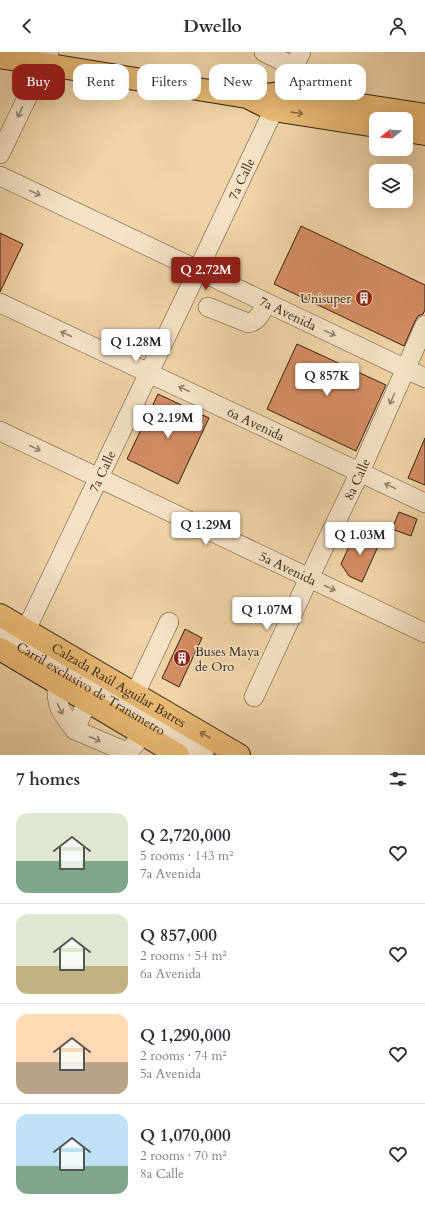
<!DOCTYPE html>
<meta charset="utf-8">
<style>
body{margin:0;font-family:Cardo,serif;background:#f2f2f3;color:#2b2b33;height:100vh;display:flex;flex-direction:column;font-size:15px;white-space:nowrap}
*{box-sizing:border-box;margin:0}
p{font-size:13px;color:#7c7c81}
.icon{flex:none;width:22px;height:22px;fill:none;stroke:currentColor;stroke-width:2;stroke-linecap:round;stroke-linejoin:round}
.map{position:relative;height:703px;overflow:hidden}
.details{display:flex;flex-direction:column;background:#fff;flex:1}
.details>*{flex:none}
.hud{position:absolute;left:12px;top:12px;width:401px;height:36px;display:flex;gap:8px}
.needle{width:26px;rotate:253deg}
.controls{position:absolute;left:369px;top:60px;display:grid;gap:8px}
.controls a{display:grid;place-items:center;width:44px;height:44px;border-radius:8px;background:#fff;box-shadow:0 4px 16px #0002;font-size:20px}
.price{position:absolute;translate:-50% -34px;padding:0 9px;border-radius:4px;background:#fff;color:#222;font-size:13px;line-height:26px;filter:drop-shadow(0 1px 2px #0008)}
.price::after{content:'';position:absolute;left:50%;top:24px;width:12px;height:9px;margin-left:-6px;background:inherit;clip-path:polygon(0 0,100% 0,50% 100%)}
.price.active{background:#8f2418;color:#fff}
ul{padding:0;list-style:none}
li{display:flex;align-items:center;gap:12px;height:100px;padding:0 16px}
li+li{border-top:1px solid #e1e1e2}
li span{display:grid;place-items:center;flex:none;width:112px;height:80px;border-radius:12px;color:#555}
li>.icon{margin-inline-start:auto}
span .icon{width:48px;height:48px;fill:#fffc;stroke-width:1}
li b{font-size:17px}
h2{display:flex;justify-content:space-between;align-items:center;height:48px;padding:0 16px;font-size:17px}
.chip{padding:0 14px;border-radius:12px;background:#fff;box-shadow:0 4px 16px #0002;font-size:14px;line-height:36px}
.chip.active{background:#8f2418;color:#fff}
header{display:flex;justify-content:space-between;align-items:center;height:52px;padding:0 16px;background:#fff;font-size:18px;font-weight:800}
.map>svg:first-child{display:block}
.building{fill:#d48c63;stroke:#312216}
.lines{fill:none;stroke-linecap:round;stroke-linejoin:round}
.minor-casing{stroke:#614e3a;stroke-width:20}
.major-casing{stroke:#312216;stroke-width:24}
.highway-casing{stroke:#312216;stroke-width:24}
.minor{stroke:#f5e2c5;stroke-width:19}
.major{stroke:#e8ba73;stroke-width:22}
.highway{stroke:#e8ba73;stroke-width:22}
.oneway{stroke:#93826e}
.oneway2{stroke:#8c6e44}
.labels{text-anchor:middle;stroke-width:3;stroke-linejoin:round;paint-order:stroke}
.street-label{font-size:13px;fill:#312216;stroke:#f5e2c5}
.poi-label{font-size:13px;fill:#312216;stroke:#f5e2c5;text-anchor:end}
</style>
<header><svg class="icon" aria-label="back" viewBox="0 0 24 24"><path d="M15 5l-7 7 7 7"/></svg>Dwello<svg class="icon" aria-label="person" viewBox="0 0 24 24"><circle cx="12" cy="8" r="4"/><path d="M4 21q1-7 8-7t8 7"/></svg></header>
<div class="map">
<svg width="425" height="703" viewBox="0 0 425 703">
<rect width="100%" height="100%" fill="#f0d3a6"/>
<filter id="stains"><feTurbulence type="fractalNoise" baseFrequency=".005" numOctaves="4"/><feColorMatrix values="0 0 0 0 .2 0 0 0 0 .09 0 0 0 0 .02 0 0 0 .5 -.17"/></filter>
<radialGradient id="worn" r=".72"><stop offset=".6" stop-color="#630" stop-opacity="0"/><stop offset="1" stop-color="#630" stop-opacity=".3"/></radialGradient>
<path class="building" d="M301,174l124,59v25l-2,4 -5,2 -3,5 -11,25 -130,-62z
M0,181l23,11 -23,48z
M297,292l89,41 -30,66 -89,-42z
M158,342l51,24 -31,66 -51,-25z
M425,386v47l-17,-7z
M399,460l18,7 -6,17 -19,-7z
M356,479l24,11 -18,40 -13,-6 -8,-12z
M185,577l17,9 -23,49 -17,-9z"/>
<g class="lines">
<defs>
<g id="minor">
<path d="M264,0l30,15"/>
<path d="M0,102l49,-102"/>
<path id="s1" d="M0,124l425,202"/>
<path id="s2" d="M0,251l425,200"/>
<path d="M208,255l40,16c11,-2 14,-12 18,-20"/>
<path id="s3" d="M0,379l425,202"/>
<path id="s4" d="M26,578l172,-360 103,-218"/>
<path id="s5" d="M0,582l204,121"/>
<path d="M57,632c-1,24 4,28 18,46"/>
<path d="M135,642l34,-72"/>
<path id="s6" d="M254,645l55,-119 51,-106 65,-147"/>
<path d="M87,650l-12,28 49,21 7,-2 12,-15"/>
</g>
<path id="major" d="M0,5l247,40 35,-4 143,22
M247,45l26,13 103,16
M406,79l19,3"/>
<g id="highway">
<path id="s7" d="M0,563l239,140"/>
<path d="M0,597l178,106"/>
</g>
</defs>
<use href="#minor" class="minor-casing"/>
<use href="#major" class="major-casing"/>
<use href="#highway" class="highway-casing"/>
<use href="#minor" class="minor"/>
<use href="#major" class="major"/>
<use href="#highway" class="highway"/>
</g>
<defs><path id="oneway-shaft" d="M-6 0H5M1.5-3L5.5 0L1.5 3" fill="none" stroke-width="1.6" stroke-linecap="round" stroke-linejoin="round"/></defs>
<g class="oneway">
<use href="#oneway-shaft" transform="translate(20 60) rotate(116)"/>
<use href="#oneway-shaft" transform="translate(35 141) rotate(25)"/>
<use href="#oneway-shaft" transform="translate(330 281) rotate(25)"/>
<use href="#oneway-shaft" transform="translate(66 282) rotate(-155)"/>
<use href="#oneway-shaft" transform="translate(184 337) rotate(-155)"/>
<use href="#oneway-shaft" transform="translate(392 347) rotate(114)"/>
<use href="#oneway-shaft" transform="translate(35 396) rotate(25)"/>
<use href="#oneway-shaft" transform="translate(390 434) rotate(-155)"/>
<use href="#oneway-shaft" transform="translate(330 536) rotate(25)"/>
<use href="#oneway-shaft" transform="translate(60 657) rotate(65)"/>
<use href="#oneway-shaft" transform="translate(95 687) rotate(22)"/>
</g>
<g class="oneway2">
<use href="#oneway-shaft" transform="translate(297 61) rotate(9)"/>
<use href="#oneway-shaft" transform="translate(205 683) rotate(-150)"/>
</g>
<defs>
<symbol id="building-disc" viewBox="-11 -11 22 22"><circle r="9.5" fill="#8f2418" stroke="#f5e2c5"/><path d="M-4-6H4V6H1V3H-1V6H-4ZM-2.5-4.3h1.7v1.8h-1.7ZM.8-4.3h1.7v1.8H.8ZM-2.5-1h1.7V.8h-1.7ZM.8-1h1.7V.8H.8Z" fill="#fff"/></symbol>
</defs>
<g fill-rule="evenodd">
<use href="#building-disc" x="354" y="236" width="20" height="20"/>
<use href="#building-disc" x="172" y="596" width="20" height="20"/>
</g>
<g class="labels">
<g class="street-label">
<text dy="5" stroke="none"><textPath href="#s4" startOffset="500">7a Calle</textPath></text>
<text dy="5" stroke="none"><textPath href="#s1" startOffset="319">7a Avenida</textPath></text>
<text dy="5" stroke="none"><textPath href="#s2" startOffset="283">6a Avenida</textPath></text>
<text dy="5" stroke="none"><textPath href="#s4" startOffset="176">7a Calle</textPath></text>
<text dy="5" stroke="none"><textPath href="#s6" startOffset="241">8a Calle</textPath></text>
<text dy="5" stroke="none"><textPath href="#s3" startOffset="319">5a Avenida</textPath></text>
<text dy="5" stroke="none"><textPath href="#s7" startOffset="138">Calzada Raúl Aguilar Batres</textPath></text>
<text dy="5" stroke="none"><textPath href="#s5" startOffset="106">Carril exclusivo de Transmetro</textPath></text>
</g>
<g class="poi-label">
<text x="351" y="251">Unisuper</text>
<text x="195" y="604" text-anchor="start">Buses Maya<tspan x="195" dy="15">de Oro</tspan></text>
</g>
</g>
<rect width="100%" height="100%" filter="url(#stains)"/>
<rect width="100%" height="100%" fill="url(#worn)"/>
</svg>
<div class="controls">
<a><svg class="needle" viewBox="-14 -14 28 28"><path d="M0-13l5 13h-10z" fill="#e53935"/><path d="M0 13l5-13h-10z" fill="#7c7c81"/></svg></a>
<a><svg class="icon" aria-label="layers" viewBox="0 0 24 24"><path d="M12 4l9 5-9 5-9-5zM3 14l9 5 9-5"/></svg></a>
</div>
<b class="price active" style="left:206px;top:239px">Q 2.72M</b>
<b class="price" style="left:136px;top:311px">Q 1.28M</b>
<b class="price" style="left:327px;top:345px">Q 857K</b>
<b class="price" style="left:168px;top:387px">Q 2.19M</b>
<b class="price" style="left:206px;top:494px">Q 1.29M</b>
<b class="price" style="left:360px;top:504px">Q 1.03M</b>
<b class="price" style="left:267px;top:579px">Q 1.07M</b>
<div class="hud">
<a class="chip active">Buy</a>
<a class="chip">Rent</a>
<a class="chip">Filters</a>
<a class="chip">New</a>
<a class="chip">Apartment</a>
</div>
</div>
<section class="details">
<h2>7 homes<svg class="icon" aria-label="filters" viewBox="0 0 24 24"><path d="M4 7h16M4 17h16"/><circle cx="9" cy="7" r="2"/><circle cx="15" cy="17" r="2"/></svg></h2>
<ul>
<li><span style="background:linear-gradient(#dfe7d0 60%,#7fa58c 0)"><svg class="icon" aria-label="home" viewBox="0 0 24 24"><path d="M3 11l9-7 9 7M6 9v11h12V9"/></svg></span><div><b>Q 2,720,000</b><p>5 rooms · 143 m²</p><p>7a Avenida</p></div><svg class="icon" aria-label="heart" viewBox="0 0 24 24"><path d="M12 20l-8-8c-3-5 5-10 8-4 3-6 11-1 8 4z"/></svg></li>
<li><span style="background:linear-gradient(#dfe7d0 65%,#c2b280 0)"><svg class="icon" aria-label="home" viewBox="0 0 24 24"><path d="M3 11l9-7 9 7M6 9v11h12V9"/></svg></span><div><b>Q 857,000</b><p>2 rooms · 54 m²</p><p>6a Avenida</p></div><svg class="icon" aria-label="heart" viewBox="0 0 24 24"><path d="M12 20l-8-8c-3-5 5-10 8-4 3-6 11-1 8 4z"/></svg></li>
<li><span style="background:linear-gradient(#ffd9b3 60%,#b9a48a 0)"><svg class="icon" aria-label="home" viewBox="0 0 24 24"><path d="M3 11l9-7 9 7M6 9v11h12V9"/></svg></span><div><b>Q 1,290,000</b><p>2 rooms · 74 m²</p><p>5a Avenida</p></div><svg class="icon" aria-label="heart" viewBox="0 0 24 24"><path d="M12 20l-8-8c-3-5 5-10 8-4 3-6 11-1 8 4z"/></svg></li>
<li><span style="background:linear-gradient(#bfe0f5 65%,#7fa58c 0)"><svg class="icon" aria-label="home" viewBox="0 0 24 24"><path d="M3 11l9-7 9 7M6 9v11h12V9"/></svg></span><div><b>Q 1,070,000</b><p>2 rooms · 70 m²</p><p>8a Calle</p></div><svg class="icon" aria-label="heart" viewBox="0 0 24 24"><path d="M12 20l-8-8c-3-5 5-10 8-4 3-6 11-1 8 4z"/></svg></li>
</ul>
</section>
